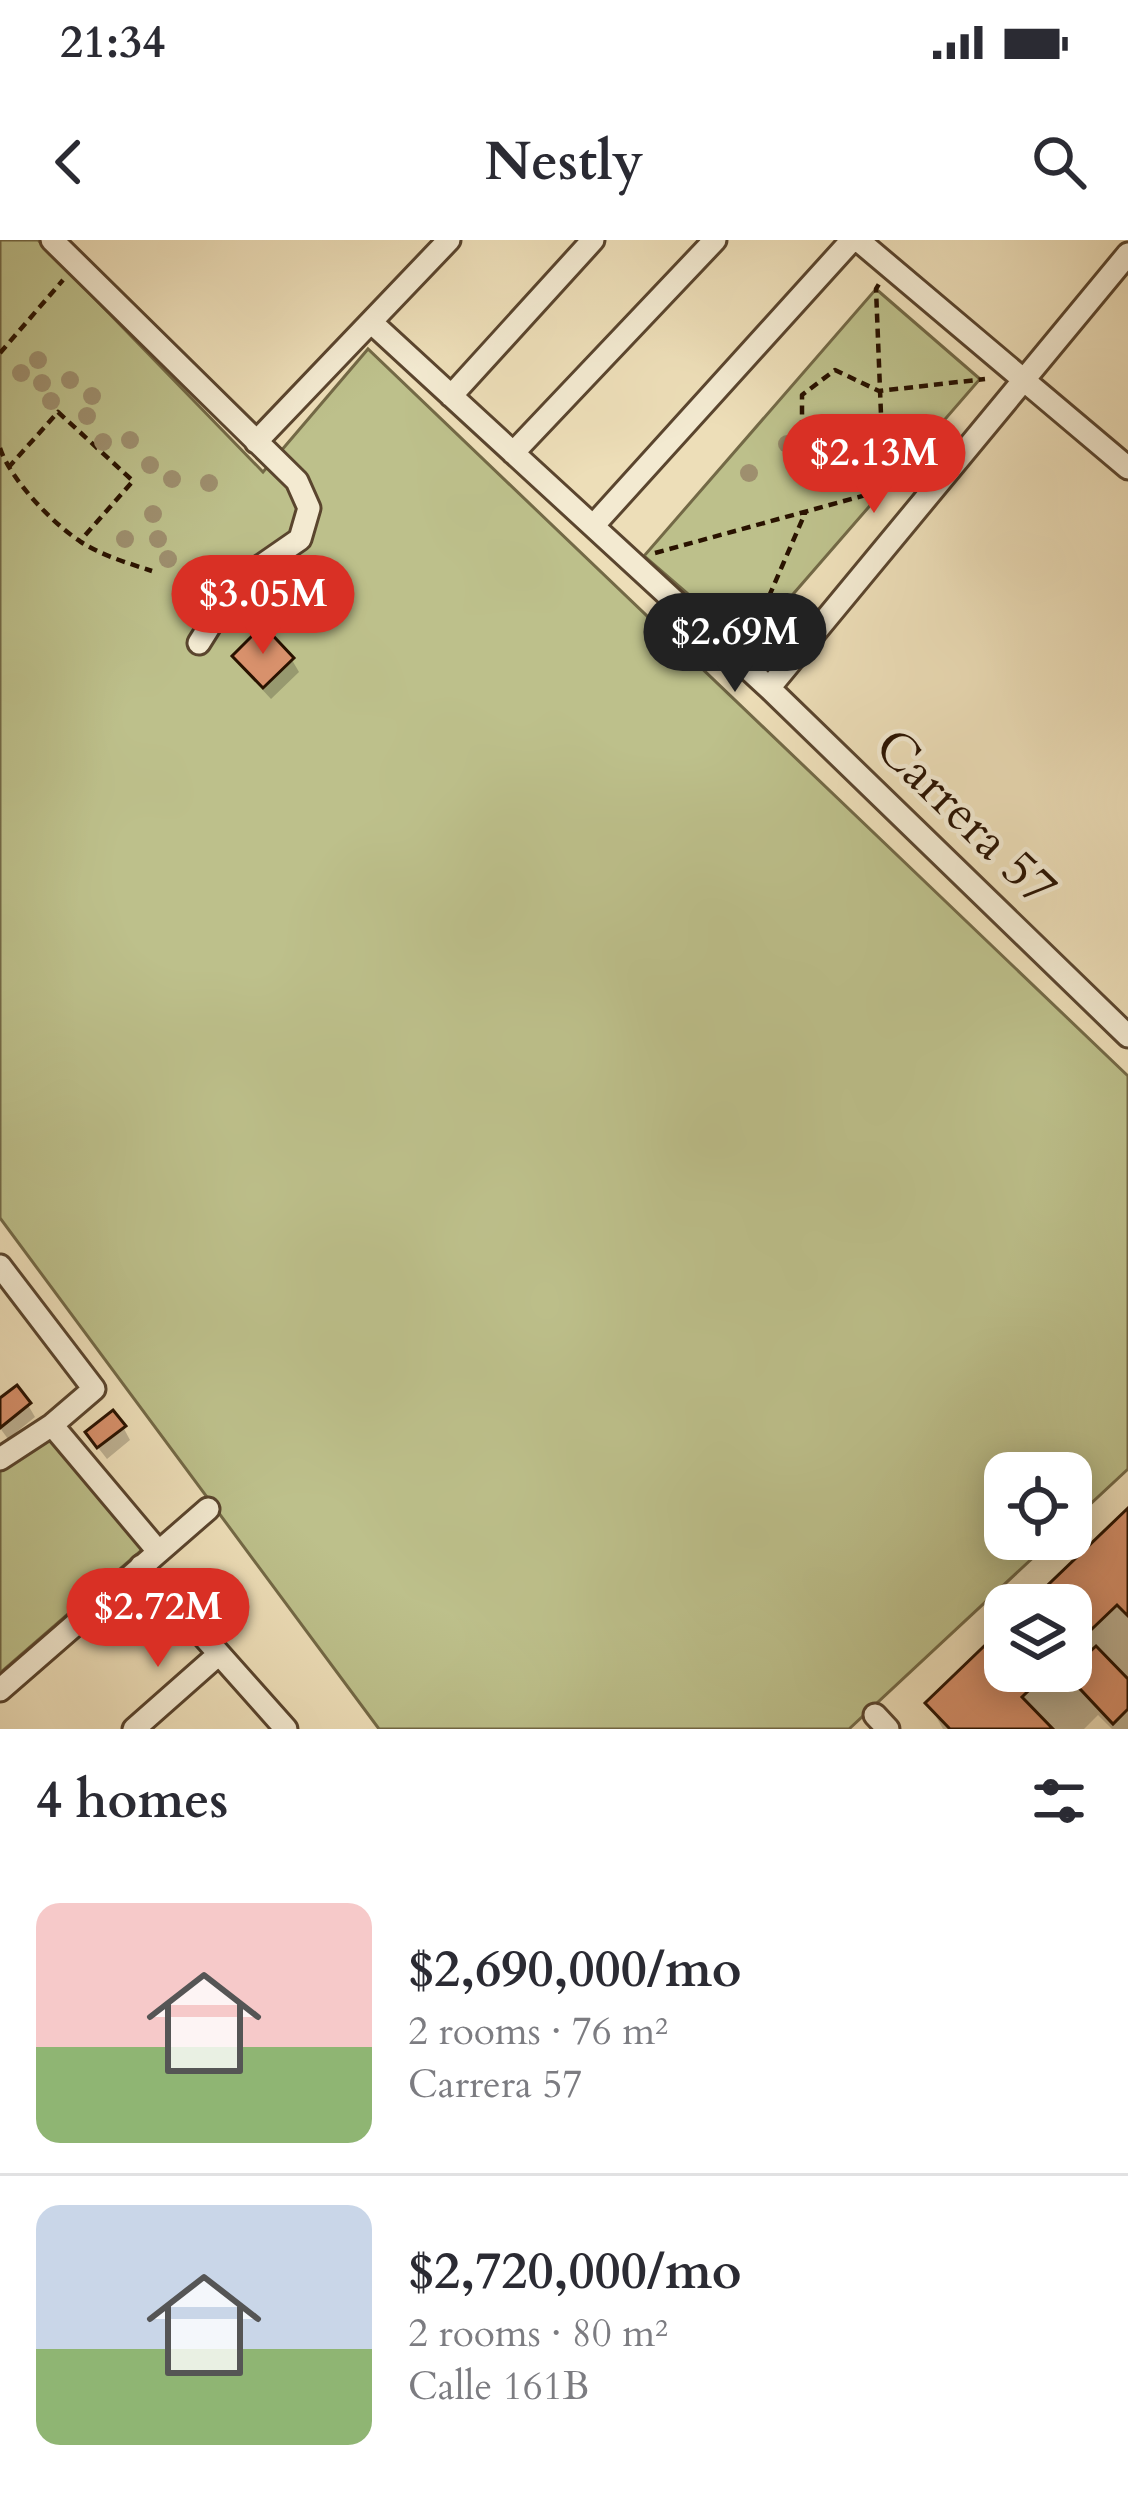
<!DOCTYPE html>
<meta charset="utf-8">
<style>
body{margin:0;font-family:Cardo,serif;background:#f2f2f3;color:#2b2b33;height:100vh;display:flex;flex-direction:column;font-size:45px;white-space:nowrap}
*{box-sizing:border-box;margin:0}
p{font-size:39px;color:#7c7c81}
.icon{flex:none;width:66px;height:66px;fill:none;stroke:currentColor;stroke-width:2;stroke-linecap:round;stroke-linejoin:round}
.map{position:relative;height:1489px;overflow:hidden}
.drawer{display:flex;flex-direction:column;background:#fff;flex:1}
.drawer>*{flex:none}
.buttons{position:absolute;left:984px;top:1212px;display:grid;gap:24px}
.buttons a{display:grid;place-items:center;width:108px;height:108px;border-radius:24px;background:#fff;box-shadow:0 6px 30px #0003;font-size:60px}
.price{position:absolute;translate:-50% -102px;padding:0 27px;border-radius:42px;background:#d93025;color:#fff;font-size:39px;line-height:78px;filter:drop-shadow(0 3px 6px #0008)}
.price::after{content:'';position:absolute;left:50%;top:72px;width:36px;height:27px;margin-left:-18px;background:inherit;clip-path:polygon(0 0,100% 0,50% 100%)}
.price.current{background:#222;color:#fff}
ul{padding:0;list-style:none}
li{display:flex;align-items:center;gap:36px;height:300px;padding:0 36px}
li+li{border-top:3px solid #e1e1e2}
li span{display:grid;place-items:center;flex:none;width:336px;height:240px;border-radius:24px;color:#555}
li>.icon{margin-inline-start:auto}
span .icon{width:144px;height:144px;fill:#fffc;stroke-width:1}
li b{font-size:51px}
h2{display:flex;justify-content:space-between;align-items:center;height:144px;padding:0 36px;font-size:51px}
.status{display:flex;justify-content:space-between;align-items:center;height:84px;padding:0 60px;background:#fff;direction:ltr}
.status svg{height:33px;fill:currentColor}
header{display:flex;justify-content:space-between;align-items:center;height:156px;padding:0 36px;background:#fff;font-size:54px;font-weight:800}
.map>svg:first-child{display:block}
.green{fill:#bdc08b;stroke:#736946;stroke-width:3}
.shadow{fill:#0003}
.building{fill:#d8916c;stroke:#291200;stroke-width:3}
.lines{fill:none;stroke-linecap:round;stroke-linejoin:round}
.minor-casing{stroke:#5a452e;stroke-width:27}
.path{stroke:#291200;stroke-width:4.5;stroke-dasharray:9 6;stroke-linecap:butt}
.minor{stroke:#f3ead1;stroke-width:21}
.tree{fill:#9e8f6e}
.labels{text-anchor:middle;stroke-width:9;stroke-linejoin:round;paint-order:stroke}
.street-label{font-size:51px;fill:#291200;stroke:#f3ead1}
</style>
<div class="status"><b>21:34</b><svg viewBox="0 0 49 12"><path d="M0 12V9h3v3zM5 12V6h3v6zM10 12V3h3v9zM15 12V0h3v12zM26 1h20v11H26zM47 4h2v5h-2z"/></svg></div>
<header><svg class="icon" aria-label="back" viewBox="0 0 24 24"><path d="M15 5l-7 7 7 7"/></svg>Nestly<svg class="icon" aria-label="search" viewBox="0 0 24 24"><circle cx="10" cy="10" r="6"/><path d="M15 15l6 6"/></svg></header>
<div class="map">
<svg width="1128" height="1489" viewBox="0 0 1128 1489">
<rect width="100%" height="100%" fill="#eddeb8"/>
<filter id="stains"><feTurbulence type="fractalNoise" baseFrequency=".00167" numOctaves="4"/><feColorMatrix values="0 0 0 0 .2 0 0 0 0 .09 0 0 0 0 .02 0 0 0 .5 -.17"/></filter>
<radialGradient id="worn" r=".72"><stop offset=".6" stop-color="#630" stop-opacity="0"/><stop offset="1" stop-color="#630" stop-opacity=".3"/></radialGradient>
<path class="green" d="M0,0h38l225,232 105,-123 760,727v393l-57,53v-49h-66v66h48l-204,190h-470l-379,-511z
M876,49l104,90 -232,267 -104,-90z
M40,1180l103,129 -143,124v-220z"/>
<path class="shadow" d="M235,417l57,3 7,12 -28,27 -28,-30z
M0,1162l28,3 7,12 -27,22 -8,-11z
M123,1187l7,13 -23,19 -11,-14z
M1128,1272v217h-16l-14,-14 -14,14h-141l-14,-25 76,-73v40h66v-66h-39z"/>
<path class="building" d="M263,385l31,33 -31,30 -31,-32z
M17,1145l14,18 -31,25v-30z
M113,1170l13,16 -29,22 -12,-16z
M1128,1268v108l-11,-11 -46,44v-44h-44z
M1005,1386v45h44l-27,26 31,32h-103l-25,-26z
M1096,1406l32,33v30l-15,15 -47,-50z"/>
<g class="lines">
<defs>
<path id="minor" d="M52,0l245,241 12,27 -9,31 -52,36 -19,20 -30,48
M858,0l270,228
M371,82l398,366 359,348
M451,156l142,-156
M256,202l193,-202
M513,213l202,-213
M593,286l259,-286
M769,448l359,-434
M0,1026l94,123 -42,36 -52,34
M52,1185l106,126
M141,1326l145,163
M0,1450l208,-181
M875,1475l13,14
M134,1489l85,-75"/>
</defs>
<use href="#minor" class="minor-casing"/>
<path class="path" d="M0,113l63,-73
M882,198l-49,23 -31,-15v-51l33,-25 44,21 106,-12
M0,208c10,31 53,76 81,94 22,14 47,21 71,29
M8,228l50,-56 75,69 -53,60
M655,313l229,-63 -8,-201 3,-5
M751,398l55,-127"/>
<use href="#minor" class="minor"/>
</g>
<g class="tree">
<circle cx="38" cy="120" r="9"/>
<circle cx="21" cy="133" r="9"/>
<circle cx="70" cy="140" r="9"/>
<circle cx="42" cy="143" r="9"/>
<circle cx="92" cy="156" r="9"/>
<circle cx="51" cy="161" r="9"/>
<circle cx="87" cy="176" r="9"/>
<circle cx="130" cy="200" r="9"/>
<circle cx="103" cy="202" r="9"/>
<circle cx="787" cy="204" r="9"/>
<circle cx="150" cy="225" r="9"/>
<circle cx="749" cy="233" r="9"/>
<circle cx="172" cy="239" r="9"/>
<circle cx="209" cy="243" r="9"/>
<circle cx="153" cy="274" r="9"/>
<circle cx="125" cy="299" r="9"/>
<circle cx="158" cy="299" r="9"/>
<circle cx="168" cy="319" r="9"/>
</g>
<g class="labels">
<g class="street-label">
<text transform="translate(967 576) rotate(44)" y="18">Carrera 57</text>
</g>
</g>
<rect width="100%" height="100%" filter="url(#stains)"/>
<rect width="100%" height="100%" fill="url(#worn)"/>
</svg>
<div class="buttons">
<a><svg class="icon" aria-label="locate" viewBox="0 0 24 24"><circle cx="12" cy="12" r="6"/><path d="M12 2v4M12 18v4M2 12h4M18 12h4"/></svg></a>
<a><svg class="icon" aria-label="layers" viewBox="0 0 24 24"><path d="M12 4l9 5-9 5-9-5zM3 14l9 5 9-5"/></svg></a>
</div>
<b class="price" style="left:874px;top:276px">$2.13M</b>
<b class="price" style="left:263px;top:417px">$3.05M</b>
<b class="price current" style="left:735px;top:455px">$2.69M</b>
<b class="price" style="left:158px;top:1430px">$2.72M</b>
</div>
<section class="drawer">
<h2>4 homes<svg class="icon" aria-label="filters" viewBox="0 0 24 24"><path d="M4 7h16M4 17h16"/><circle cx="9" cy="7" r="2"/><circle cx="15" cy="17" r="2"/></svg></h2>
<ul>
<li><span style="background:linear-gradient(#f6c9c9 60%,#8fb573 0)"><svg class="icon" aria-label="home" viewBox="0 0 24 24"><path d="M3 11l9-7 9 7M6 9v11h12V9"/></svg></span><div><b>$2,690,000/mo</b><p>2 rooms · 76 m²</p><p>Carrera 57</p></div></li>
<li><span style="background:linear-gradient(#c9d6e8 60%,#8fb573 0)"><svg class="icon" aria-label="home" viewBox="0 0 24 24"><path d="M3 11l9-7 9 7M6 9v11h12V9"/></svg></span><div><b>$2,720,000/mo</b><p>2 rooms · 80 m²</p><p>Calle 161B</p></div></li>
</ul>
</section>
